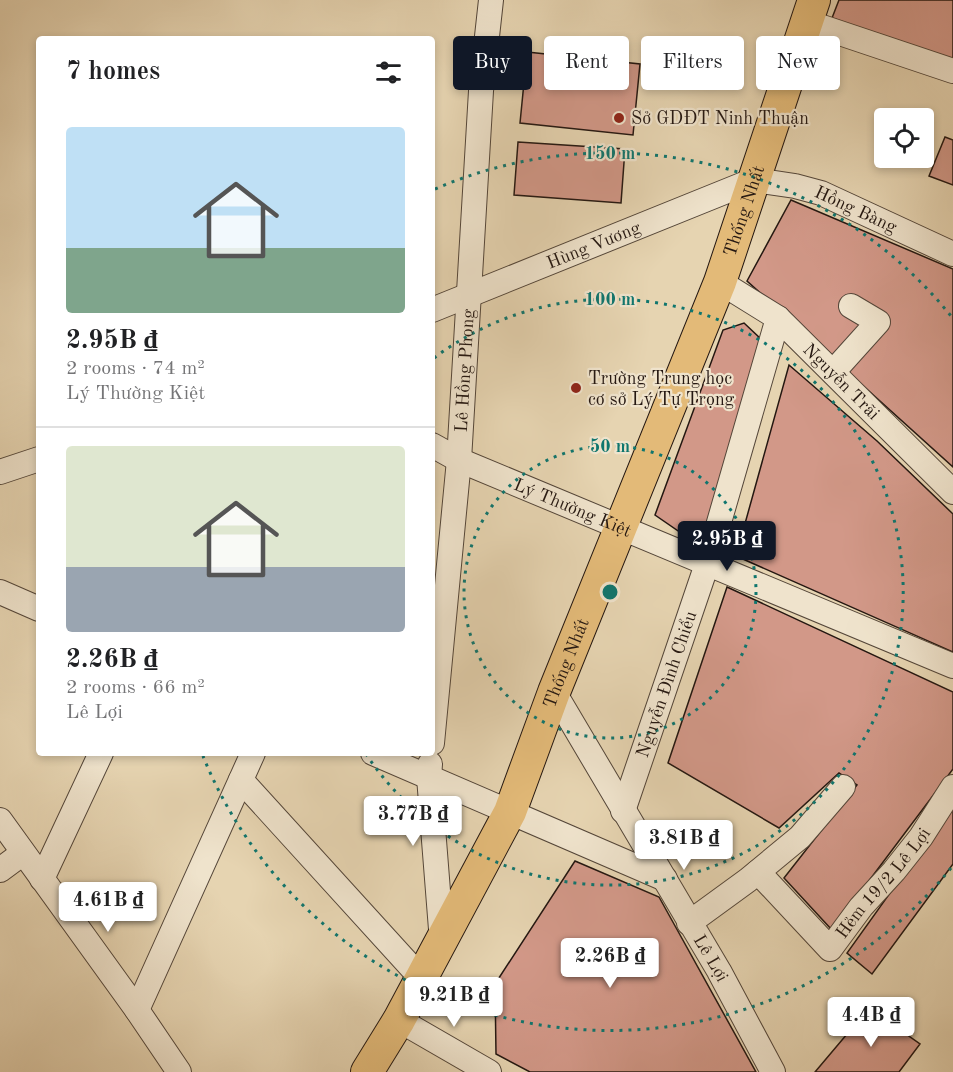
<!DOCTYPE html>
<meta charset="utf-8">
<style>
body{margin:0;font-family:"Old Standard TT",serif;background:#f2f2f2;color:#202124;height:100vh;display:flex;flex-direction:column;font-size:22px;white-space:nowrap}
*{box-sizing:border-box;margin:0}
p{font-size:20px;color:#757577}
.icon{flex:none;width:33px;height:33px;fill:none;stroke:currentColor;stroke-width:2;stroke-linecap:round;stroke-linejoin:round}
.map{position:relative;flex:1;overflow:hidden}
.panel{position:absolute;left:36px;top:36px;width:399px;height:720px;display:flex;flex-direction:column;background:#fff;border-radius:6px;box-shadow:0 3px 9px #0003}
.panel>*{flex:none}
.guide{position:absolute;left:453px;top:36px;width:410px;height:54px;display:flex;gap:12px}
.fabs{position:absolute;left:874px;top:108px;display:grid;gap:12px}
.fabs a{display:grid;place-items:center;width:60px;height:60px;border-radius:6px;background:#fff;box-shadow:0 3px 9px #0003;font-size:30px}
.price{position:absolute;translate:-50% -51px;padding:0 14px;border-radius:6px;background:#fff;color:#222;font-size:20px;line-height:39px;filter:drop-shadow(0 2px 3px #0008)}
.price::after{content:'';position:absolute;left:50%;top:36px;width:18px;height:14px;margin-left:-9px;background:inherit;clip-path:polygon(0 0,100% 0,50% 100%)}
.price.current{background:#111827;color:#fff}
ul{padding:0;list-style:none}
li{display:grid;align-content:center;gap:12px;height:318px;padding:0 30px}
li+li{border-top:2px solid #e0e0e0}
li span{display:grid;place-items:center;height:186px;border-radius:6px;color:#555}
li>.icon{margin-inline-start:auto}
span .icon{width:108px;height:108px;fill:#fffc;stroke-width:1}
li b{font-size:26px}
h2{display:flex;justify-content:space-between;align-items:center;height:72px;padding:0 30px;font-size:26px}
.chip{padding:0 21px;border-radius:6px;background:#fff;box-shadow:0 3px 9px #0003;font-size:21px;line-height:54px}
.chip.current{background:#111827;color:#fff}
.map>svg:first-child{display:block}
.building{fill:#d29888;stroke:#241711;stroke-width:1.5}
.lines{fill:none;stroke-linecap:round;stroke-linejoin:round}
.minor-casing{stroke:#544639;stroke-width:26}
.major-casing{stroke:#241711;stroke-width:34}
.minor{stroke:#efe3cc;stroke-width:24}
.major{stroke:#e3ba78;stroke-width:32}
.ring{fill:none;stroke:#0f766e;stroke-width:3;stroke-dasharray:3 6}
.poi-dot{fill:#8f2418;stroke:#efe3cc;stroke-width:2}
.labels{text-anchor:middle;stroke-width:4.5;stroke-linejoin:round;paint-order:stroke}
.poi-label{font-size:18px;fill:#241711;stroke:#efe3cc;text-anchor:start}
.street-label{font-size:18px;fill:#241711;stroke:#efe3cc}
.centre{fill:#0f766e;stroke:#efe3cc;stroke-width:3}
.ring-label{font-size:18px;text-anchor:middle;font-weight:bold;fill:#0f766e;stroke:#efe3cc;stroke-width:4.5;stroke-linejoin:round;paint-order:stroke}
</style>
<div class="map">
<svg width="953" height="1072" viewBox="0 0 953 1072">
<rect width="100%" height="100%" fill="#e6d4b1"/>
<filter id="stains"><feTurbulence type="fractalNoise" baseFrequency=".00333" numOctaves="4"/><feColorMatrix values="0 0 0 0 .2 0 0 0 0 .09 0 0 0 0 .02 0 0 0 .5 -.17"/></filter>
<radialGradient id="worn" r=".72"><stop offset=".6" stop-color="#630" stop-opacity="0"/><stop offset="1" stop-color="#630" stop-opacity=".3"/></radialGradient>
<path class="building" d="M839,0h114v61l-121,-43z
M527,52l113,12 -7,71 -113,-12z
M945,137l8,3v45l-24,-9z
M518,142l107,7 -4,54 -107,-8z
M791,200l162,69v198l-206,-186z
M744,323l18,17 -59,208 -48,-33 68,-185z
M789,365l88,76 76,73v138l-217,-96z
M727,587l226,105v77l-121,161 -48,-52 73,-93 -18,-12 -60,55 -111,-65z
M953,805v59l-81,110 -25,-21z
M575,861l84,36 97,175h-226l-34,-18 -1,-70z
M869,1008l51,36 -21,28h-84z"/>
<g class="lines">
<defs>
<g id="minor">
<path d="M807,22l146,49"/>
<path id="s1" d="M720,282l58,36 175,174"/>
<path id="s2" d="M432,310l322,-130 41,6 26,7 132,61"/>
<path d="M833,372l45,-50 -27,-16"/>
<path id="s3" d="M432,445l27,15 494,206"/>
<path d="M0,472l39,-13"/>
<path d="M0,592l39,17"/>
<path id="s4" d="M554,692l165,279 54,101"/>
<path id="s5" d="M432,743l27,-283 22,-369 10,-91"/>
<path d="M373,753l292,126"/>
<path d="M430,764l-1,13 13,165"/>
<path d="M241,780l181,199"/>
<path id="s6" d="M623,811l84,-247 71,-246"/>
<path d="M0,820l137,190 42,62"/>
<path d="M0,870l23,-17"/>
<path id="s7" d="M758,872l72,77 31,-42 33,-36 27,-34 32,-50"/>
<path d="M42,879l59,-126"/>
<path d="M689,923l59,-43 52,-43 43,-50"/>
<path d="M137,1010l116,-257"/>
<path d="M399,1020l90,52"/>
</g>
<g id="major">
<path id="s8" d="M367,1072l32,-52 111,-208 44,-120 166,-410 94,-282"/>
</g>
</defs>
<use href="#minor" class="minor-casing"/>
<use href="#major" class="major-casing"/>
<use href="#minor" class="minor"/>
<use href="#major" class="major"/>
</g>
<g class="ring">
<circle cx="610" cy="592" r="146"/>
<path d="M434 358A293 293 0 1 1 366 754"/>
<path d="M951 868A439 439 0 0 1 203 756M435 189A439 439 0 0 1 951 316"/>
</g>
<g class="poi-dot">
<circle cx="619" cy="118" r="6"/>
<circle cx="576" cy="388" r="6"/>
</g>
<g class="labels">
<g class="poi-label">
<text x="631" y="124">Sở GDĐT Ninh Thuận</text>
<text x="588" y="384">Trường Trung học<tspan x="588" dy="21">cơ sở Lý Tự Trọng</tspan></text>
</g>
<g class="street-label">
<text dy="6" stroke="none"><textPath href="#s8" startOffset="942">Thống Nhất</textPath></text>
<text dy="6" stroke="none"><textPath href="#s2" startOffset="454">Hồng Bàng</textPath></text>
<text dy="6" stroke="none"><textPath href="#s2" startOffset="174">Hùng Vương</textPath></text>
<text dy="6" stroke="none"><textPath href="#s5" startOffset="374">Lê Hồng Phong</textPath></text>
<text dy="6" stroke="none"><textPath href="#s1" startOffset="158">Nguyễn Trãi</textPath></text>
<text dy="6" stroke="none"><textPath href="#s3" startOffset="154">Lý Thường Kiệt</textPath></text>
<text dy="6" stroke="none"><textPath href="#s8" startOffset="456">Thống Nhất</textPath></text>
<text dy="6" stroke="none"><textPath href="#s6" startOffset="134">Nguyễn Đình Chiểu</textPath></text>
<text dy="6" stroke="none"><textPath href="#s7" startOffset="190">Hẻm 19/2 Lê Lợi</textPath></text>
<text dy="6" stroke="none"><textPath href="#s4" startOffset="309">Lê Lợi</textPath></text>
</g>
</g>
<circle cx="610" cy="592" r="9" class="centre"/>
<g class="ring-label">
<text x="610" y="159">150 m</text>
<text x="610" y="305">100 m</text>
<text x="610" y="452">50 m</text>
</g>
<rect width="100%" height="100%" filter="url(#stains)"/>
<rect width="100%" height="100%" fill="url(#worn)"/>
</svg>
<div class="fabs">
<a><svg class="icon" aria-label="locate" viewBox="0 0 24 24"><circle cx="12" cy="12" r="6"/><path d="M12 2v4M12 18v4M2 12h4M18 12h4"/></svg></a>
</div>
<b class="price current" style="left:727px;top:572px">2.95B ₫</b>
<b class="price" style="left:413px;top:847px">3.77B ₫</b>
<b class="price" style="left:684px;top:871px">3.81B ₫</b>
<b class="price" style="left:108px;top:933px">4.61B ₫</b>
<b class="price" style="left:610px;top:989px">2.26B ₫</b>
<b class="price" style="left:454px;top:1028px">9.21B ₫</b>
<b class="price" style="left:871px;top:1048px">4.4B ₫</b>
<div class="guide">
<a class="chip current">Buy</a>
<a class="chip">Rent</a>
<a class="chip">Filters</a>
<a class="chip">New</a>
</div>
<section class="panel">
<h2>7 homes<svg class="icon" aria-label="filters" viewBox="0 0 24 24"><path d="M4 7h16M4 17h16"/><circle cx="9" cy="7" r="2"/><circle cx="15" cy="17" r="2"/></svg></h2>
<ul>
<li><span style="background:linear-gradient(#bfe0f5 65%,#7fa58c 0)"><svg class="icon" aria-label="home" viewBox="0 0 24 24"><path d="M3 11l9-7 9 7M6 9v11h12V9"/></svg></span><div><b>2.95B ₫</b><p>2 rooms · 74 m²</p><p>Lý Thường Kiệt</p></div></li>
<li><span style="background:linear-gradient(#dfe7d0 65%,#9aa5b1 0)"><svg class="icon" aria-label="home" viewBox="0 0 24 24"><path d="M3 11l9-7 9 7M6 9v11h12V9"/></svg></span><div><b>2.26B ₫</b><p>2 rooms · 66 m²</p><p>Lê Lợi</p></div></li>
</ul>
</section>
</div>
